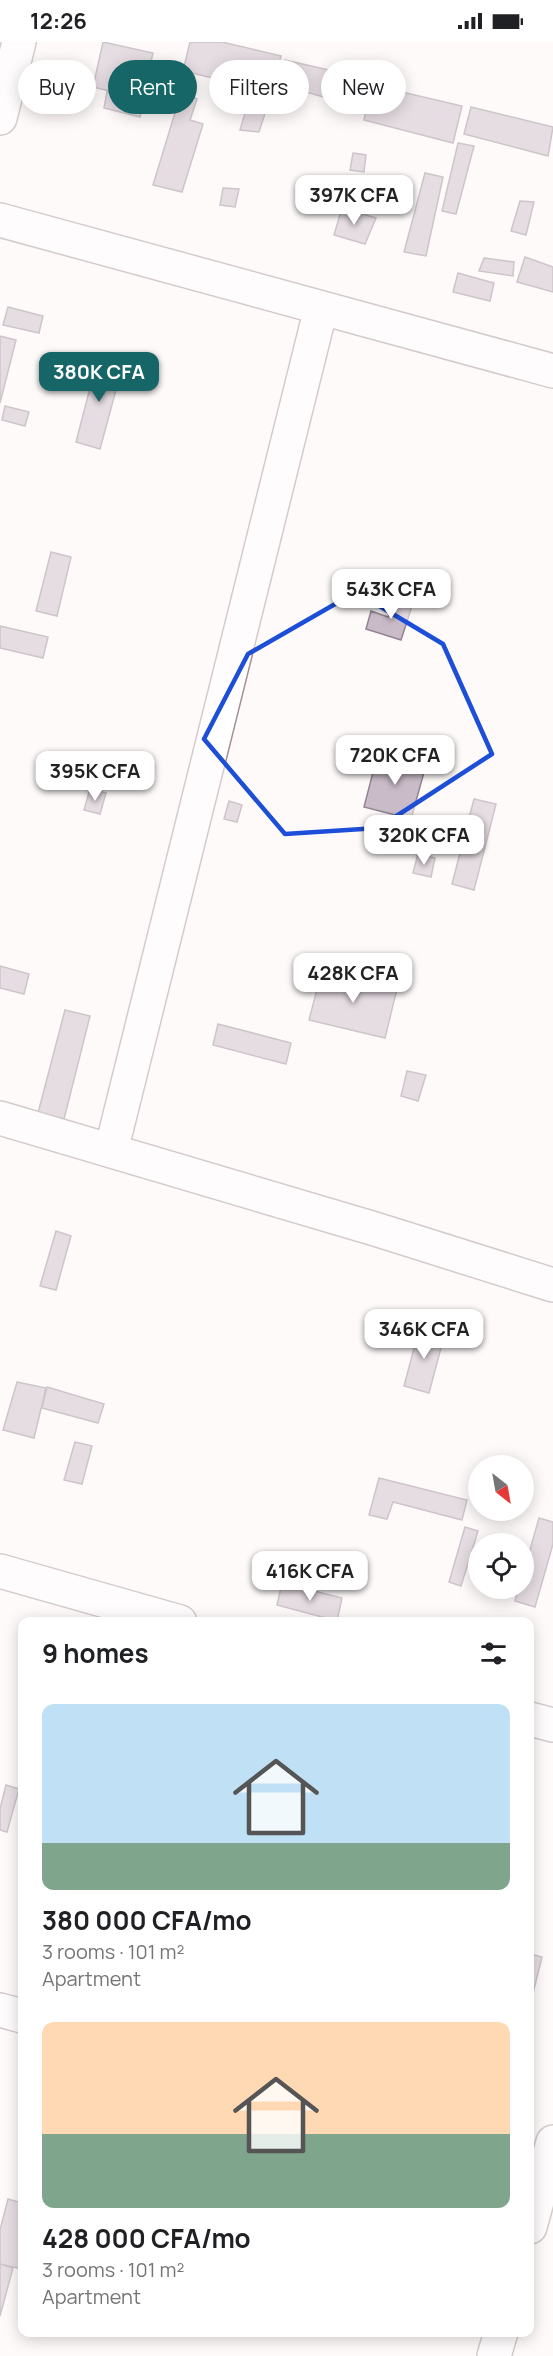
<!DOCTYPE html>
<meta charset="utf-8">
<style>
body{margin:0;font-family:Manrope,sans-serif;background:#f6f6f6;color:#202124;height:100vh;display:flex;flex-direction:column;font-size:22px;white-space:nowrap}
*{box-sizing:border-box;margin:0}
p{font-size:20px;color:#757577}
.icon{flex:none;width:33px;height:33px;fill:none;stroke:currentColor;stroke-width:2;stroke-linecap:round;stroke-linejoin:round}
.map{position:relative;flex:1;overflow:hidden}
.details{position:absolute;left:18px;top:1575px;width:516px;height:720px;display:flex;flex-direction:column;background:#fff;border-radius:12px;box-shadow:0 3px 15px #0003}
.details>*{flex:none}
.guide{position:absolute;left:18px;top:18px;width:518px;height:54px;display:flex;gap:12px}
.needle{width:39px;rotate:149deg}
.fabs{position:absolute;left:468px;top:1413px;display:grid;gap:12px}
.fabs a{display:grid;place-items:center;width:66px;height:66px;border-radius:50%;background:#fff;box-shadow:0 3px 15px #0003;font-size:30px}
.price{position:absolute;translate:-50% -51px;padding:0 14px;border-radius:12px;background:#fff;color:#222;font-size:20px;line-height:39px;filter:drop-shadow(0 2px 3px #0008)}
.price::after{content:'';position:absolute;left:50%;top:36px;width:18px;height:14px;margin-left:-9px;background:inherit;clip-path:polygon(0 0,100% 0,50% 100%)}
.price.current{background:#166567;color:#fff}
ul{padding:0;list-style:none}
li{display:grid;align-content:center;gap:12px;height:318px;padding:0 24px}
li span{display:grid;place-items:center;height:186px;border-radius:12px;color:#555}
li>.icon{margin-inline-start:auto}
span .icon{width:108px;height:108px;fill:#fffc;stroke-width:1}
li b{font-size:26px}
h2{display:flex;justify-content:space-between;align-items:center;height:72px;padding:0 24px;font-size:26px}
.tag{padding:0 21px;border-radius:27px;background:#fff;box-shadow:0 3px 15px #0003;font-size:21px;line-height:54px}
.tag.current{background:#166567;color:#fff}
.status{display:flex;justify-content:space-between;align-items:center;height:42px;padding:0 30px;background:#fff;direction:ltr}
.status svg{height:16px;fill:currentColor}
.map>svg:first-child{display:block}
.building{fill:#c9bbc7;stroke:#928590;stroke-width:1.5}
.lines{fill:none;stroke-linecap:round;stroke-linejoin:round}
.minor-casing{stroke:#a49195;stroke-width:36}
.minor{stroke:#fff;stroke-width:33}
.marked{fill:none;stroke:#1d4ed8;stroke-width:4.5;stroke-linejoin:round}
</style>
<div class="status"><b>12:26</b><svg viewBox="0 0 49 12"><path d="M0 12V9h3v3zM5 12V6h3v6zM10 12V3h3v9zM15 12V0h3v12zM26 1h20v11H26zM47 4h2v5h-2z"/></svg></div>
<div class="map">
<svg width="553" height="2314" viewBox="0 0 553 2314">
<rect width="100%" height="100%" fill="#fefafa"/>
<path class="building" d="M103,0l50,11 -11,46 -49,-12z
M190,0h32l59,14 -9,36 -89,-21z
M285,18l70,16 -8,28 -68,-20z
M372,43l90,21 -9,37 -89,-23z
M107,50l37,9 -4,16 -36,-9z
M181,51l16,6 -7,21 13,4 -21,68 -29,-7z
M251,51l19,5 -11,34 -19,-2z
M471,65l82,20 -5,29 -84,-22z
M458,101l16,3 -18,68 -14,-3z
M353,111l13,2 -2,17 -14,-2z
M425,131l18,4 -17,79 -22,-4z
M223,146l16,1 -4,18 -15,-2z
M520,159l14,1 -8,33 -15,-4z
M342,166l34,10 -11,26 -31,-9z
M525,215l28,10v25l-36,-10z
M484,216l30,4 -1,14 -34,-5z
M458,231l36,10 -4,18 -37,-9z
M8,265l35,9 -4,17 -36,-8z
M0,294l16,4 -16,63z
M98,315l25,7 -23,85 -24,-7z
M5,364l24,6 -4,14 -23,-6z
M51,510l20,5 -14,59 -21,-5z
M394,555l19,6 -12,37 -35,-11 5,-18 17,6z
M0,584l48,11 -5,21 -43,-10z
M378,711l48,12 -15,54 -47,-12z
M90,747l16,4 -6,21 -16,-4z
M474,757l22,5 -22,86 -22,-6z
M229,759l13,4 -5,17 -13,-3z
M418,812l17,4 -4,19 -18,-4z
M0,924l29,8 -5,20 -24,-6z
M322,928l75,19 -12,49 -76,-18z
M65,968l25,6 -26,103 -26,-6z
M218,982l73,19 -5,21 -73,-19z
M407,1029l19,4 -8,26 -17,-5z
M56,1189l15,5 -15,54 -16,-4z
M420,1284l25,7 -16,60 -25,-7z
M17,1340l29,6 -12,50 -31,-8z
M47,1345l57,17 -6,19 -56,-15z
M75,1400l17,4 -10,38 -18,-4z
M379,1436l88,22 -5,20 -69,-18 -6,17 -18,-4z
M539,1476l14,4v22l-18,63 -20,-6 3,-13h6v-17z
M465,1485l13,4 -17,55 -12,-4z
M282,1541l60,15 -5,23 -60,-16z
M6,1743l13,4 -12,43 -7,-2v-21z
M530,1912l12,3 -11,44 -1,-1z
M8,2157l14,4v66l-22,-5v-34z
M0,2222l13,4 -13,48z"/>
<g class="lines">
<defs>
<path id="minor" d="M0,76l19,-76
M0,178l553,151
M0,1076l375,111 178,56
M111,1109l210,-843
M0,1529l180,51
M530,1677l23,6
M0,1968l22,6
M530,2185l23,-85
M494,2314l7,-24"/>
</defs>
<use href="#minor" class="minor-casing"/>
<use href="#minor" class="minor"/>
</g>
<path d="M0 0H553V2314H0ZM356,550l87,52 49,110 -114,74 -93,6 -81,-95 44,-85z" fill="#fefafa" fill-opacity=".55" fill-rule="evenodd"/>
<path class="marked" d="M356,550l87,52 49,110 -114,74 -93,6 -81,-95 44,-85z"/>
</svg>
<div class="fabs">
<a><svg class="needle" viewBox="-14 -14 28 28"><path d="M0-13l5 13h-10z" fill="#e53935"/><path d="M0 13l5-13h-10z" fill="#757577"/></svg></a>
<a><svg class="icon" aria-label="locate" viewBox="0 0 24 24"><circle cx="12" cy="12" r="6"/><path d="M12 2v4M12 18v4M2 12h4M18 12h4"/></svg></a>
</div>
<b class="price" style="left:354px;top:184px">397K CFA</b>
<b class="price current" style="left:99px;top:361px">380K CFA</b>
<b class="price" style="left:391px;top:578px">543K CFA</b>
<b class="price" style="left:395px;top:744px">720K CFA</b>
<b class="price" style="left:95px;top:760px">395K CFA</b>
<b class="price" style="left:424px;top:824px">320K CFA</b>
<b class="price" style="left:353px;top:962px">428K CFA</b>
<b class="price" style="left:424px;top:1318px">346K CFA</b>
<b class="price" style="left:310px;top:1560px">416K CFA</b>
<div class="guide">
<a class="tag">Buy</a>
<a class="tag current">Rent</a>
<a class="tag">Filters</a>
<a class="tag">New</a>
</div>
<section class="details">
<h2>9 homes<svg class="icon" aria-label="filters" viewBox="0 0 24 24"><path d="M4 7h16M4 17h16"/><circle cx="9" cy="7" r="2"/><circle cx="15" cy="17" r="2"/></svg></h2>
<ul>
<li><span style="background:linear-gradient(#bfe0f5 75%,#7fa58c 0)"><svg class="icon" aria-label="home" viewBox="0 0 24 24"><path d="M3 11l9-7 9 7M6 9v11h12V9"/></svg></span><div><b>380 000 CFA/mo</b><p>3 rooms · 101 m²</p><p>Apartment</p></div></li>
<li><span style="background:linear-gradient(#ffd9b3 60%,#7fa58c 0)"><svg class="icon" aria-label="home" viewBox="0 0 24 24"><path d="M3 11l9-7 9 7M6 9v11h12V9"/></svg></span><div><b>428 000 CFA/mo</b><p>3 rooms · 101 m²</p><p>Apartment</p></div></li>
</ul>
</section>
</div>
